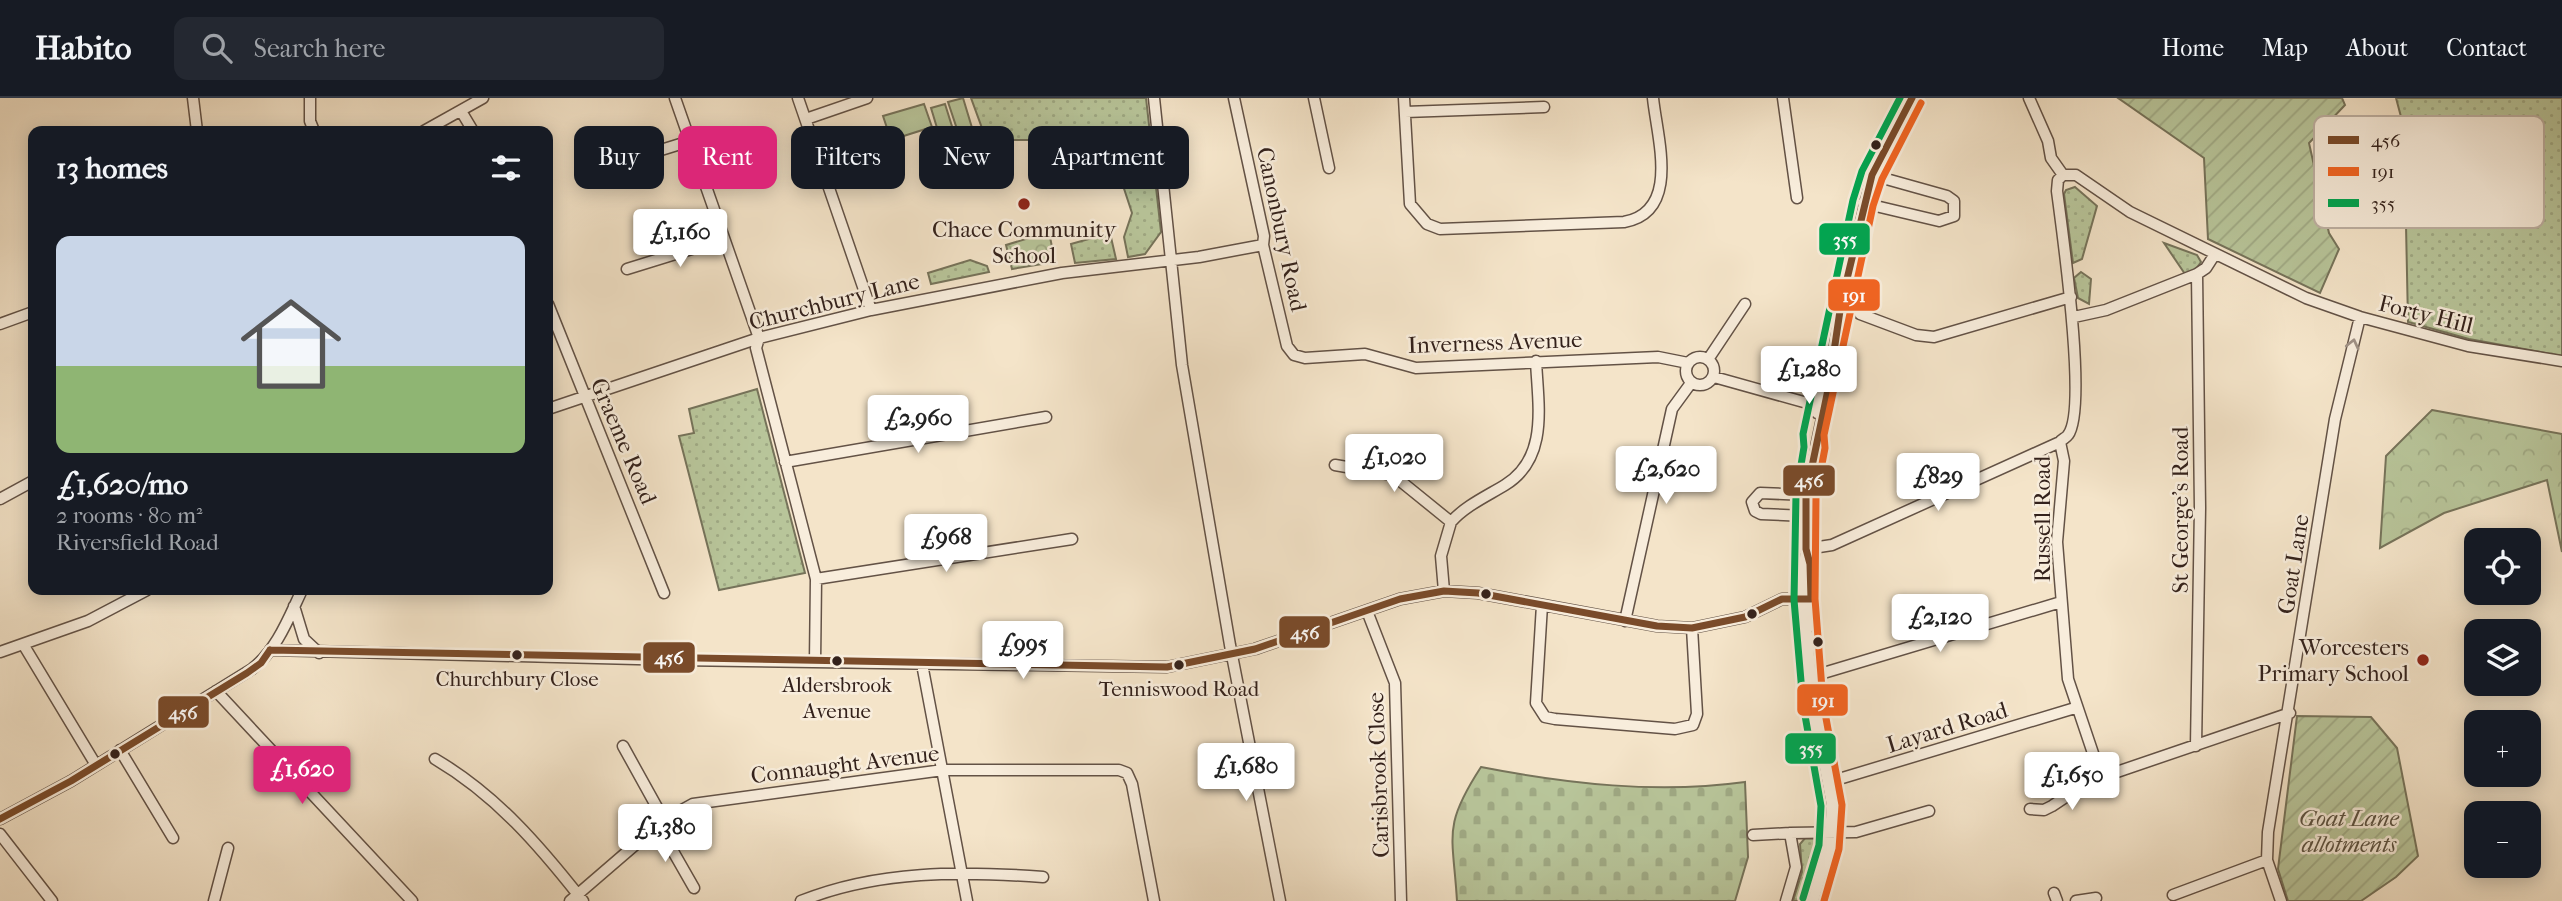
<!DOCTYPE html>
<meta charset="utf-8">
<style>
body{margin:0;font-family:"IM FELL French Canon",serif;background:#242831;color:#f1f3f6;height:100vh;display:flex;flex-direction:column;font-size:26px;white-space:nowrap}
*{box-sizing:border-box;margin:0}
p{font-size:23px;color:#9ea1a6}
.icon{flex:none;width:38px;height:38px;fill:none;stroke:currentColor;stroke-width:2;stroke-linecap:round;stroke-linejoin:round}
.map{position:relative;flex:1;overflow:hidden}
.panel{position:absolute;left:28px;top:28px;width:525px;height:469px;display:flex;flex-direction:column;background:#171b24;border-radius:14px;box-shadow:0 4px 18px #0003}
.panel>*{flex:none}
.banner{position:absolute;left:574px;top:28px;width:665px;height:63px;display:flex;gap:14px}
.buttons{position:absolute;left:2464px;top:430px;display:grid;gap:14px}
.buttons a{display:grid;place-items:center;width:77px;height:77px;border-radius:14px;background:#171b24;box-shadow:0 4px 18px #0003;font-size:35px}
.price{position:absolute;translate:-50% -60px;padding:0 16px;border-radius:7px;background:#fff;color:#222;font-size:23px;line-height:46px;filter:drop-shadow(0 2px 4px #0008)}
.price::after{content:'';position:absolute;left:50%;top:42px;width:21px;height:16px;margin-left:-10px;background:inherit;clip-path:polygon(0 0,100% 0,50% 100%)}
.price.current{background:#db2777;color:#fff}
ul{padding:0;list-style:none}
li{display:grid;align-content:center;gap:14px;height:371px;padding:0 28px}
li+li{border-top:2px solid #363941}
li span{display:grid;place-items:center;height:217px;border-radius:14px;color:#555}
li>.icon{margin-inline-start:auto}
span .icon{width:126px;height:126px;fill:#fffc;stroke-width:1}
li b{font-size:30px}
h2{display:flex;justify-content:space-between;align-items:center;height:84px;padding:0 28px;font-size:30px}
.tag{padding:0 24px;border-radius:14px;background:#171b24;box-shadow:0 4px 18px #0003;font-size:24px;line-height:63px}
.tag.current{background:#db2777;color:#fff}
header{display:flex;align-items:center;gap:42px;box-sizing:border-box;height:98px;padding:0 35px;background:#171b24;border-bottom:2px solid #363941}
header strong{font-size:33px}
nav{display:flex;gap:38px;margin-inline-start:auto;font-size:24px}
.search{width:490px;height:63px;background:#242831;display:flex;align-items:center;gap:18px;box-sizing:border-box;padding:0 24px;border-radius:14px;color:#9ea1a6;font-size:26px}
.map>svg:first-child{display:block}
.grass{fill:url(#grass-dots);stroke:#76735a;stroke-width:2}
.forest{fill:url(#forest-crowns);stroke:#76735a;stroke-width:2}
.cemetery{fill:url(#cemetery-stones);stroke:#76735a;stroke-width:2}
.garden{fill:url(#garden-furrows);stroke:#76735a;stroke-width:2}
.pitch{fill:#b8c59a;stroke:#76735a;stroke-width:2}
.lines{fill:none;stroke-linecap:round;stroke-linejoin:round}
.minor-casing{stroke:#635246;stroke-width:13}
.minor{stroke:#f8eddc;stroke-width:10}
.bus-1-casing{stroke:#f8eddc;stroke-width:12}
.bus-2-casing{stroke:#f8eddc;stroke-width:12}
.bus-3-casing{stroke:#f8eddc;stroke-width:12}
.bus-1{stroke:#7a4b2a;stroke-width:7}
.bus-2{stroke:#f26522;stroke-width:7}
.bus-3{stroke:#00a651;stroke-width:7}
.oneway{stroke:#9f9185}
.bus-dot{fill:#33211b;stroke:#f8eddc;stroke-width:2.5}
.poi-dot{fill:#8f2418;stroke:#f8eddc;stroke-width:2.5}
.labels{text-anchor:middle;stroke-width:5;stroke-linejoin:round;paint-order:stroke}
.bus-label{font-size:21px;fill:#33211b;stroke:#f8eddc}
.poi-label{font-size:23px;fill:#33211b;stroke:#f8eddc}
.street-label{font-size:23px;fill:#33211b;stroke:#f8eddc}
.park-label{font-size:23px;font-style:italic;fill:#5b5241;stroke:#f8eddc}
.key{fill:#f8eddc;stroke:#bdb0a2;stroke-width:2}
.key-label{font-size:19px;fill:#33211b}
.line-badge{stroke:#f8eddc;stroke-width:2.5}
.badge-label{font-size:19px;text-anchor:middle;font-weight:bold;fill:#fff}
</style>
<header>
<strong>Habito</strong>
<div class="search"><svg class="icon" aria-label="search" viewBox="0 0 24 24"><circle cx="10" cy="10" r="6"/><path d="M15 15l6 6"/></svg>Search here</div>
<nav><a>Home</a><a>Map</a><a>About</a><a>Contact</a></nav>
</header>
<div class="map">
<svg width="2562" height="803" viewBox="0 0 2562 803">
<defs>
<pattern id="grass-dots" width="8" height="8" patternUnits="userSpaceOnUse" patternTransform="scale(1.75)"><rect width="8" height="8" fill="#b8c59a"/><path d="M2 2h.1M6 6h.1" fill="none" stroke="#9fa984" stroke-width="1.8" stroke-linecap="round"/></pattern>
<pattern id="forest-crowns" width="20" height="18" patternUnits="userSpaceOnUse" patternTransform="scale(1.75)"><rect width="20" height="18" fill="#b8c59a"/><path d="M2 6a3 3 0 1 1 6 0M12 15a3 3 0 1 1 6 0" fill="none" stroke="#9fa984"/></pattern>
<pattern id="cemetery-stones" width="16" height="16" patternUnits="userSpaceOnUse" patternTransform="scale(1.75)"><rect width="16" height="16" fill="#b8c59a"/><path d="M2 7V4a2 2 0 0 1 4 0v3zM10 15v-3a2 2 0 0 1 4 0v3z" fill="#9fa984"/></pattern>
<pattern id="garden-furrows" width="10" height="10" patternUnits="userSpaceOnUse" patternTransform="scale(1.75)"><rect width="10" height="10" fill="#b8c59a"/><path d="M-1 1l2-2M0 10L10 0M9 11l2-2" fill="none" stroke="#9fa984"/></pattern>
</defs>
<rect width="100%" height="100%" fill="#f4e4c9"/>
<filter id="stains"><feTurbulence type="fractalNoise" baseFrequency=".00286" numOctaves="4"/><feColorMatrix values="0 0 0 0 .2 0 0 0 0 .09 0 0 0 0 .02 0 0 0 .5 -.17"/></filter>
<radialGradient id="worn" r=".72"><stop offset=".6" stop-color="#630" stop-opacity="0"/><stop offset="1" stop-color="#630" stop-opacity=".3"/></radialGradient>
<path class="grass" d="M971,0h175l15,134 -16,22 -17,3 -4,-20 8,-24 -23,-70 -75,22 -5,-25h-26l-21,-12z
M2396,0h166v258l-93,-17 -61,-17 -4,-194z
M2075,89l22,19 -15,53 -9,4 -9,-69 2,-4z
M1110,135l6,26 -41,4 -4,-19z
M2164,145l33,12 4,7 -5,7 -11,5z
M970,162l17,6 2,6 -58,12 -3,-11z
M2081,174l10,7 -2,25 -11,-6 -4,-20z
M757,291l48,184 -86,17 -40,-154 15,-3 -5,-24z
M1806,739h8l3,3 -17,61h-7l9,-29 -2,-28z"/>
<path class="forest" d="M1049,134l6,30 -43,7 -6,-24z
M2432,312l130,24v118l-15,-72 -103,33 -64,35 6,-92z"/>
<path class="cemetery" d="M1481,669c87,17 176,27 264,15l3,75 -13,44h-278c-4,-67 -15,-74 24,-134z"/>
<path class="garden" d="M2118,0h224l3,7 -36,38 20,90 10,16 -19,44 -112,-54 -4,-81z
M2297,618l74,1 26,31 21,108 -22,21 -35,24h-73l-10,-32z"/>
<path class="pitch" d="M963,0l10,33 -14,4 -11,-33z
M924,6l8,23 -41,13 -8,-24z
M945,6l10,32 -14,5 -10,-33z"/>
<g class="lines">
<defs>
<path id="minor" d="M193,0l4,33
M310,0v23l4,10
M675,0l84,240 -3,10 60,231 -1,83
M798,0l73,212
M1154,0l28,267 48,280 50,256
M1234,0l30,138 -1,9 24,101 7,9 11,3 60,-4 51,14 242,-11 30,6
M1314,0l15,70
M1404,0l6,106 17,20 13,5 184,-7c57,-10 33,-84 29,-124
M1783,0l14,100
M2029,0l19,43 3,17 12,17
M461,13l12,20
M1405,14l139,-5
M806,21l61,-21
M424,33l59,-33
M590,74l100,-31
M2063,77l-5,5 -1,11c5,39 31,218 11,244 -2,3 -6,4 -8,7l4,19 -7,81 11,137 32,95 8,1 182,-62
M2063,77h13l54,37 176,86 54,19 108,29 94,15
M1863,105l76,18 15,-5v-15l-7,-5 -75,-21
M627,171l97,-30
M548,206l116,289
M1860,216l56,21 18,2 137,-40
M2074,219l32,-7 91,-36 9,-6 9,-14
M0,226l33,-12
M1686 273a14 14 0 1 1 28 0a14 14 0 1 1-28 0Z
M1709,260l36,-54
M1714,279l104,29
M548,311l211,-71 112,-28 191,-37 137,-16 64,-12
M1817,315l6,-31 6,-11
M785,364l261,-45
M1335,367l58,10 58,47
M0,401l33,-18
M1805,418l-44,-2 -6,-3 -3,-9 8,-9 46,2
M1806,451l26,-4 228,-103
M1806,457l-3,10 1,34 9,104 19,102 -3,42 -16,54
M816,481l256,-40
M1444,493l-3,-35 10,-34c14,-16 36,-26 54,-37 44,-27 33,-80 31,-124
M1542,507l-6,98 9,14 10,2 120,10 18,-4 4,-11 -5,-86
M294,508l10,33 15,14
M1367,513l28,72 6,218
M1625,523l47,-212 19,-26
M1808,530l4,-9 -6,-124 23,-110 12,-81 31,-129 40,-77
M23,546l73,121
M270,552l406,10 491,7 88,-18 145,-50 44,-8 34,2 179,33 35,2 53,-11 37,-18h29
M0,554l88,-31 59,-31
M922,566l45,237
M1810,579l251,-75
M216,593l196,210
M623,648l41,74
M2196,648l4,-238 -3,-234
M120,652l53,88
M435,661c61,36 104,86 148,142
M1829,684l246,-74
M2030,711l14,1 8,-4 48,-32
M0,721l71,-38 181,-112c25,-19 37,-52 50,-79
M658,727l36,63
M0,736l52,67
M1753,737l37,-2
M2054,795l3,8
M2173,797l94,-35
M214,803l14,-53
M570,803l94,-81 29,-16 250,-34h176l8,3 5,11 22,117
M801,803c77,-31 161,-30 242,-24
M1786,803l10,-34 -6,-34 66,-1 73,-21
M2076,803l20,-3
M2281,803l-14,-41 1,-28 67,-413 25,-102"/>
</defs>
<use href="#minor" class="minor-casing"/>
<use href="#minor" class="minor"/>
<defs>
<path id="bus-1" d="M270,552l897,17 88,-18 145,-50 44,-8 34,2 179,33 35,2 53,-11 37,-18h29l-1,-35 -4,-15v-54l23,-110 12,-81 31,-129 40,-77
M0,721l71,-38 176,-108 14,-10 9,-13"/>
<path id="bus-2" d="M1824,803l15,-52 3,-44 -19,-103 -8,-103 1,-103 9,-48 -1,-13 49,-229 9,-27 39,-76"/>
<path id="bus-3" d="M1803,800l16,-53 2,-39 -18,-102 -9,-104 2,-105 8,-48 -1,-13 50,-234 9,-29 38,-73"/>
</defs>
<use href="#bus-1" class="bus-1-casing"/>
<use href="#bus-2" class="bus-2-casing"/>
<use href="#bus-3" class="bus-3-casing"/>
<use href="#bus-1" class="bus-1"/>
<use href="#bus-2" class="bus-2"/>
<use href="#bus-3" class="bus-3"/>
</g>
<defs><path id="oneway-chevron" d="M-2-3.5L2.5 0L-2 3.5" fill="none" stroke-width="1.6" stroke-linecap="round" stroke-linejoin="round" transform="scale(1.75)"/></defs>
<use class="oneway" href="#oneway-chevron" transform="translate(2353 246) rotate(-77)"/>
<g class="bus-dot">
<circle cx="1876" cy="47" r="6"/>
<circle cx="1486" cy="496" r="6"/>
<circle cx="1752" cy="516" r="6"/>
<circle cx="1818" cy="544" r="6"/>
<circle cx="517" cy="557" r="6"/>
<circle cx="837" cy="563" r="6"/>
<circle cx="1179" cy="567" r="6"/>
<circle cx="115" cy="656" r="6"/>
</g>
<g class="poi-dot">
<circle cx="1024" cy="106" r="7"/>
<circle cx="2423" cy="562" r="7"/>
</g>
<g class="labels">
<g class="bus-label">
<text x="517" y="588">Churchbury Close</text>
<text x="837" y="594">Aldersbrook<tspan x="837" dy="26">Avenue</tspan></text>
<text x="1179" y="598">Tenniswood Road</text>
</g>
<g class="poi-label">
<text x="1024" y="139">Chace Community<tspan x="1024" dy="26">School</tspan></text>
<text x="2409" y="557" text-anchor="end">Worcesters<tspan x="2409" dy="26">Primary School</tspan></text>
</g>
<g class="street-label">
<text transform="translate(1282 131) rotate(78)" y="8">Canonbury Road</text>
<text transform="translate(834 203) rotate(-14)" y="8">Churchbury Lane</text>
<text transform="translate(2426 216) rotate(14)" y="8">Forty Hill</text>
<text transform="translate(1495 244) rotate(-2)" y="8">Inverness Avenue</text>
<text transform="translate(624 343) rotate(67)" y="8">Graeme Road</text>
<text transform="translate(2180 412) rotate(-90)" y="8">St George's Road</text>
<text transform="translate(2042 421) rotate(-90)" y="8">Russell Road</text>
<text transform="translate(2293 466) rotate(-81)" y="8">Goat Lane</text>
<text transform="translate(1947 629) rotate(-17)" y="8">Layard Road</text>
<text transform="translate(845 666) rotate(-7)" y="8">Connaught Avenue</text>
<text transform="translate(1378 677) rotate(-92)" y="8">Carisbrook Close</text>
</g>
<g class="park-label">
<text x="2349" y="728">Goat Lane<tspan x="2349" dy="26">allotments</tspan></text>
</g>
</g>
<rect x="2314" y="18" width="230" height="112" rx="10" class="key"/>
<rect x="2328" y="38" width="31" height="8" fill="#7a4b2a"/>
<rect x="2328" y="69" width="31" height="9" fill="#f26522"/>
<rect x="2328" y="101" width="31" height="8" fill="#00a651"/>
<g class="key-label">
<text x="2371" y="49">456</text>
<text x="2371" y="80">191</text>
<text x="2371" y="112">355</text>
</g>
<g class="line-badge">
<rect x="1818" y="124" width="53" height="34" rx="7" fill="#00a651"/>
<rect x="1827" y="180" width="54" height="34" rx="7" fill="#f26522"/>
<rect x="1782" y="366" width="54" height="33" rx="7" fill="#7a4b2a"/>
<rect x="1278" y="517" width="53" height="34" rx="7" fill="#7a4b2a"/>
<rect x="642" y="543" width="54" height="33" rx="7" fill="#7a4b2a"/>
<rect x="1796" y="585" width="53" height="34" rx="7" fill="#f26522"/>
<rect x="157" y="597" width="53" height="34" rx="7" fill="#7a4b2a"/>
<rect x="1784" y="634" width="53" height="33" rx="7" fill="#00a651"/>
</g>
<g class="badge-label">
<text x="1845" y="148">355</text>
<text x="1854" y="204">191</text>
<text x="1809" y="389">456</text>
<text x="1305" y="541">456</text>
<text x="669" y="566">456</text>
<text x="1823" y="609">191</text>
<text x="183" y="621">456</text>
<text x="1811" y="657">355</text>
</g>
<rect width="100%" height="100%" filter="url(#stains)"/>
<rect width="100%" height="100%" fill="url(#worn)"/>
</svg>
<div class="buttons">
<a><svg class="icon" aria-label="locate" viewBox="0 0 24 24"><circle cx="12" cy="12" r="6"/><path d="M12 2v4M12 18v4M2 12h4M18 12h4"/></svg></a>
<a><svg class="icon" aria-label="layers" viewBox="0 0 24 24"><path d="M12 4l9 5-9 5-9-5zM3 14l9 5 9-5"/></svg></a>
<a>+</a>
<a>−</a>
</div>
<b class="price" style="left:680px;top:171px">£1,160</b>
<b class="price" style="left:1809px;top:308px">£1,280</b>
<b class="price" style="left:918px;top:357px">£2,960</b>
<b class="price" style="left:1394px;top:396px">£1,020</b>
<b class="price" style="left:1666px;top:408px">£2,620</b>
<b class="price" style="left:1938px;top:415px">£829</b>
<b class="price" style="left:946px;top:476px">£968</b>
<b class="price" style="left:1940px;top:556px">£2,120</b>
<b class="price" style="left:1023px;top:583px">£995</b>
<b class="price" style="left:1246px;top:705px">£1,680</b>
<b class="price current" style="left:302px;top:708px">£1,620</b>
<b class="price" style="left:2072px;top:714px">£1,650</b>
<b class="price" style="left:665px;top:766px">£1,380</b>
<div class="banner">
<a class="tag">Buy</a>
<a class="tag current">Rent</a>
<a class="tag">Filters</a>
<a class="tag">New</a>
<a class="tag">Apartment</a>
</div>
<section class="panel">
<h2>13 homes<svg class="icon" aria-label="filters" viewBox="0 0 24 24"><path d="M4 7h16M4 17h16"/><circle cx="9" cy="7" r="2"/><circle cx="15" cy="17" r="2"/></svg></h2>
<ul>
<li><span style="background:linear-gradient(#c9d6e8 60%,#8fb573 0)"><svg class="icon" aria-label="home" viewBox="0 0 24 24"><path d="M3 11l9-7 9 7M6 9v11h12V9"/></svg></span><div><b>£1,620/mo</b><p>2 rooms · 80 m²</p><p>Riversfield Road</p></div></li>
</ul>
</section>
</div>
